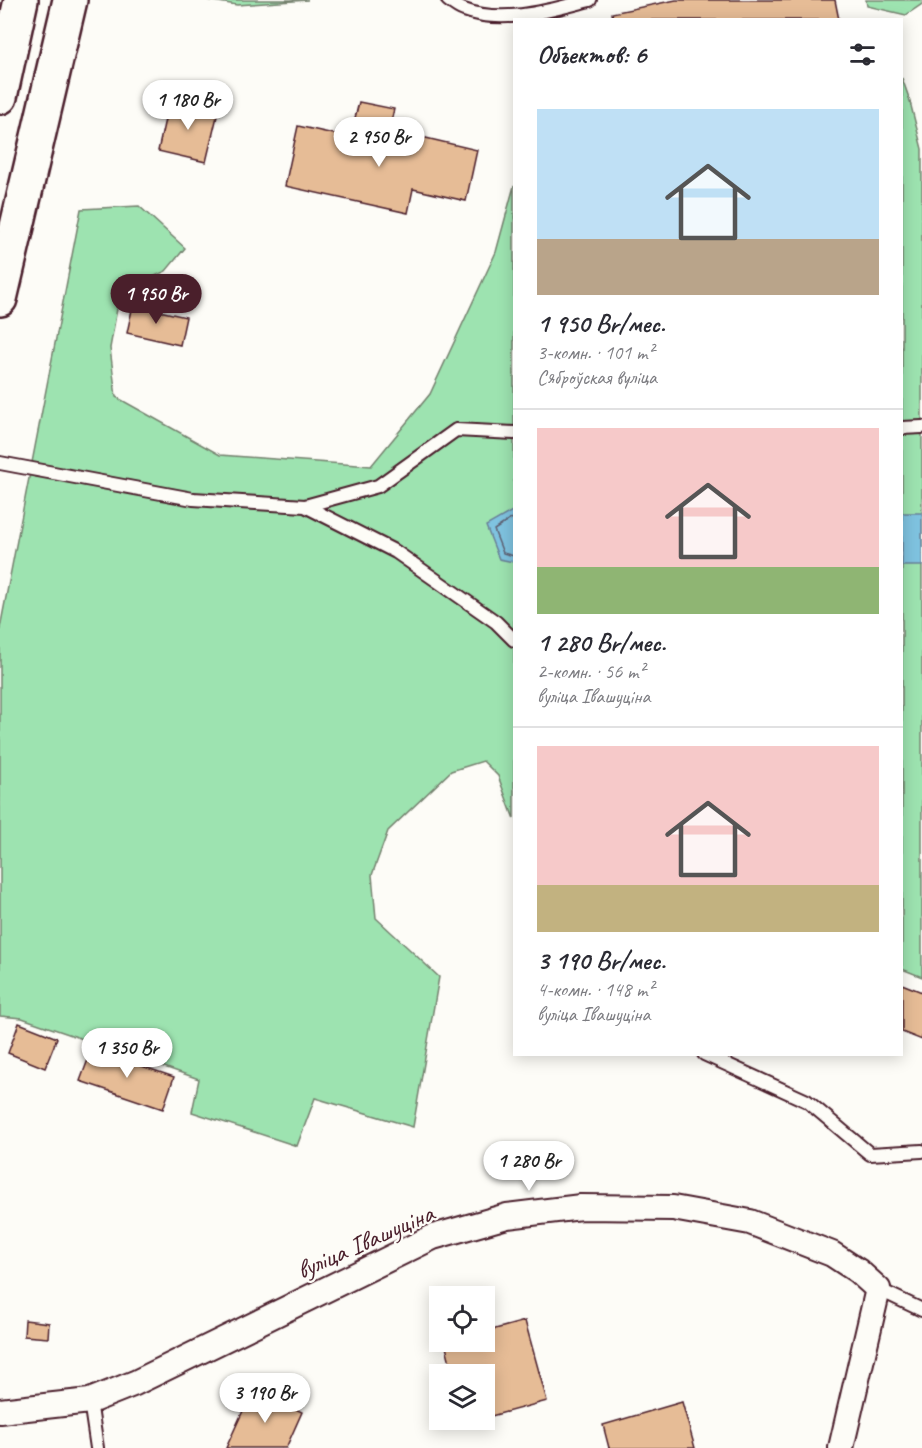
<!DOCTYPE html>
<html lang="ru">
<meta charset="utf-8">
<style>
body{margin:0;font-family:Caveat,sans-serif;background:#f7f7f7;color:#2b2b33;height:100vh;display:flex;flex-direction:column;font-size:22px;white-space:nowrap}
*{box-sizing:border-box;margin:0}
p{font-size:20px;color:#7c7c81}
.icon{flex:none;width:33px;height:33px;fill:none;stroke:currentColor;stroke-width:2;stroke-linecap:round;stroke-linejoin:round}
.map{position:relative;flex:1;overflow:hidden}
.sheet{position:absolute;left:513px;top:18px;width:390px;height:1038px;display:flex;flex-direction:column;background:#fff;border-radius:0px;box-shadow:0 3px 15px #0003}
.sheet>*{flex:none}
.controls{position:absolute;left:429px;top:1286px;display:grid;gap:12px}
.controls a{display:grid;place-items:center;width:66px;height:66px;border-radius:0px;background:#fff;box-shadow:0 3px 15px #0003;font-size:30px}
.price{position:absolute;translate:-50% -51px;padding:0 14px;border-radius:21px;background:#fff;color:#222;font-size:20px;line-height:39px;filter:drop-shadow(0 2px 3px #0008)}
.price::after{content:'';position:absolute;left:50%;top:36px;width:18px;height:14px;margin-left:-9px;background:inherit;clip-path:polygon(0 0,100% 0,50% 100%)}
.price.selected{background:#4a1f2b;color:#fff}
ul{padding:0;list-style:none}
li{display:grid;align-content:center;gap:12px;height:318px;padding:0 24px}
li+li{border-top:2px solid #e1e1e2}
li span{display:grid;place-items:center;height:186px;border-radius:0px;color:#555}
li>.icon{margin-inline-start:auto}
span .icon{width:108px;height:108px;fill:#fffc;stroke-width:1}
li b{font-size:26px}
h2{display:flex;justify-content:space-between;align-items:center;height:72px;padding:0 24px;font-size:26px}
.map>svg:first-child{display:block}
.green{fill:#9de3b0;stroke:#74816e;stroke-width:1.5}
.water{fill:#7fc3e0;stroke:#6a8198;stroke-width:1.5}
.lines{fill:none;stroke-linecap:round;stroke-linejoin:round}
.shore{stroke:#5f6173;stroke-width:1.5}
.building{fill:#e6bc96;stroke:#4a1f2b;stroke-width:1.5}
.lane-casing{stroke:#4a1f2b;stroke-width:16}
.street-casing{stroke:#4a1f2b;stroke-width:28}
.secondary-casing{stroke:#4a1f2b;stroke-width:38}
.lane{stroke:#fdfcf7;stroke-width:12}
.street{stroke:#fdfcf7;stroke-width:24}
.secondary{stroke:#fdfcf7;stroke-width:33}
.labels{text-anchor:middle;stroke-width:4.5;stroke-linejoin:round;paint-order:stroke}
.street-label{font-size:26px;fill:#4a1f2b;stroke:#fdfcf7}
</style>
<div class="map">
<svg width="922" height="1448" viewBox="0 0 922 1448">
<rect width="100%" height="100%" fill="#fdfcf7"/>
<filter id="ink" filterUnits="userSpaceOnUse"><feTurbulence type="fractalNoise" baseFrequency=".0167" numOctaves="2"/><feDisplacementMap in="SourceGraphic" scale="12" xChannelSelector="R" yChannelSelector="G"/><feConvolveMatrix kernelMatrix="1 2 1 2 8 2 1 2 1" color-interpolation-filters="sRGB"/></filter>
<g filter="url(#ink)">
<path class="green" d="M206,0h102l-71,5z
M866,0h56v4l-16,11 -39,-9z
M902,78l7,20 13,51v828l-20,-8z
M514,186v633l-16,-43 -15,-15 -32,10 -63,60 -16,44 4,43 63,59 -26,150 -98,-29 -18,48 -105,-34 7,-33 -177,-61 -22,-2v-388l81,-419 58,-3 46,42 -19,23 -46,21 -10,56 6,49 104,58 151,11 59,-72 66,-142z"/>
<path class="water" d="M514,510v52l-15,-3 -13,-33z
M902,513h20v53h-20z"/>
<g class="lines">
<path class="shore" d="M514,517l-20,13 9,23 11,3"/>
</g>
<path class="building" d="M676,0h159l4,20h-226l-1,-7z
M169,101l49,11 -12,50 -48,-11z
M359,102l35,7 -5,21 -35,-8z
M298,126l94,21 4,-16 81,19 -11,51 -53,-12 -5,24 -123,-27z
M133,305l53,12 -6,28 -53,-12z
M902,984l20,8v48l-20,-8z
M19,1023l38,15 -12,30 -37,-15z
M92,1049l82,28 -11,32 -83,-28z
M25,1320l24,3 -1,15 -24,-2z
M525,1321l22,80 -63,17v-44h-31l-8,-31 39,-2v-9z
M253,1389l49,23 -16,36h-60z
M682,1402l13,46h-86l-6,-23z"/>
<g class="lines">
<defs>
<path id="lane" d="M448,0c5,4 10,8 16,10 39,15 87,0 126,-10
M902,428l20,-1
M0,463l193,36 112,7 73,-20 78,-56 58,3
M305,506l91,46 100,70 18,18
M704,1054l103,47 63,53 52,-3
M878,1289l44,21
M90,1401l7,47"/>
<path id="street" d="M0,1411l90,-10 45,-18 298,-146 74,-21 74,-9 92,1 77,14 82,32 26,17 20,18 -37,159"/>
<path id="secondary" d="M0,97l21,-97
M0,299l70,-299"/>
</defs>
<use href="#lane" class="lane-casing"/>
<use href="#street" class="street-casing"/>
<use href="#secondary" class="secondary-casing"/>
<use href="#lane" class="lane"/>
<use href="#street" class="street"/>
<use href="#secondary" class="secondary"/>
</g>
</g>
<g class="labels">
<g class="street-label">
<text transform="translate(365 1241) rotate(-24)" y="9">вуліца Івашуціна</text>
</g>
</g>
</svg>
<div class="controls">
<a><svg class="icon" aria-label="locate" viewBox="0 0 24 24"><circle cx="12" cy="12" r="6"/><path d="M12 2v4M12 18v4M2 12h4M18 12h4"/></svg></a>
<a><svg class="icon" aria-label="layers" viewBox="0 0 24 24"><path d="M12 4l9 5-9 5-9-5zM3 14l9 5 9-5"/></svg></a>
</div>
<b class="price" style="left:188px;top:131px">1 180 Br</b>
<b class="price" style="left:379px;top:168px">2 950 Br</b>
<b class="price selected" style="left:156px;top:325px">1 950 Br</b>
<b class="price" style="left:127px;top:1079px">1 350 Br</b>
<b class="price" style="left:529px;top:1192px">1 280 Br</b>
<b class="price" style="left:265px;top:1424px">3 190 Br</b>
<section class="sheet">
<h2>Объектов: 6<svg class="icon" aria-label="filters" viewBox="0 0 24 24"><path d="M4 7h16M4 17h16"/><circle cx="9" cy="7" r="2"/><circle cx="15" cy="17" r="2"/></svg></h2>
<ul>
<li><span style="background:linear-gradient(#bfe0f5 70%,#b9a48a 0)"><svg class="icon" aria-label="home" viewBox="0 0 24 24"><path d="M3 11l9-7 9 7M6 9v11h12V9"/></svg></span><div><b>1 950 Br/мес.</b><p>3-комн. · 101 m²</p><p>Сяброўская вуліца</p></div></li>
<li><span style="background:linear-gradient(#f6c9c9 75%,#8fb573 0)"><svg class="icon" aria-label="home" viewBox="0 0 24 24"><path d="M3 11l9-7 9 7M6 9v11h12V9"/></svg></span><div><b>1 280 Br/мес.</b><p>2-комн. · 56 m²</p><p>вуліца Івашуціна</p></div></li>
<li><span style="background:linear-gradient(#f6c9c9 75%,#c2b280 0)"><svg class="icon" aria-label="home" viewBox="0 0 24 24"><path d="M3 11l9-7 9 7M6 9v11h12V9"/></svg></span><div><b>3 190 Br/мес.</b><p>4-комн. · 148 m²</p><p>вуліца Івашуціна</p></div></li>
</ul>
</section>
</div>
